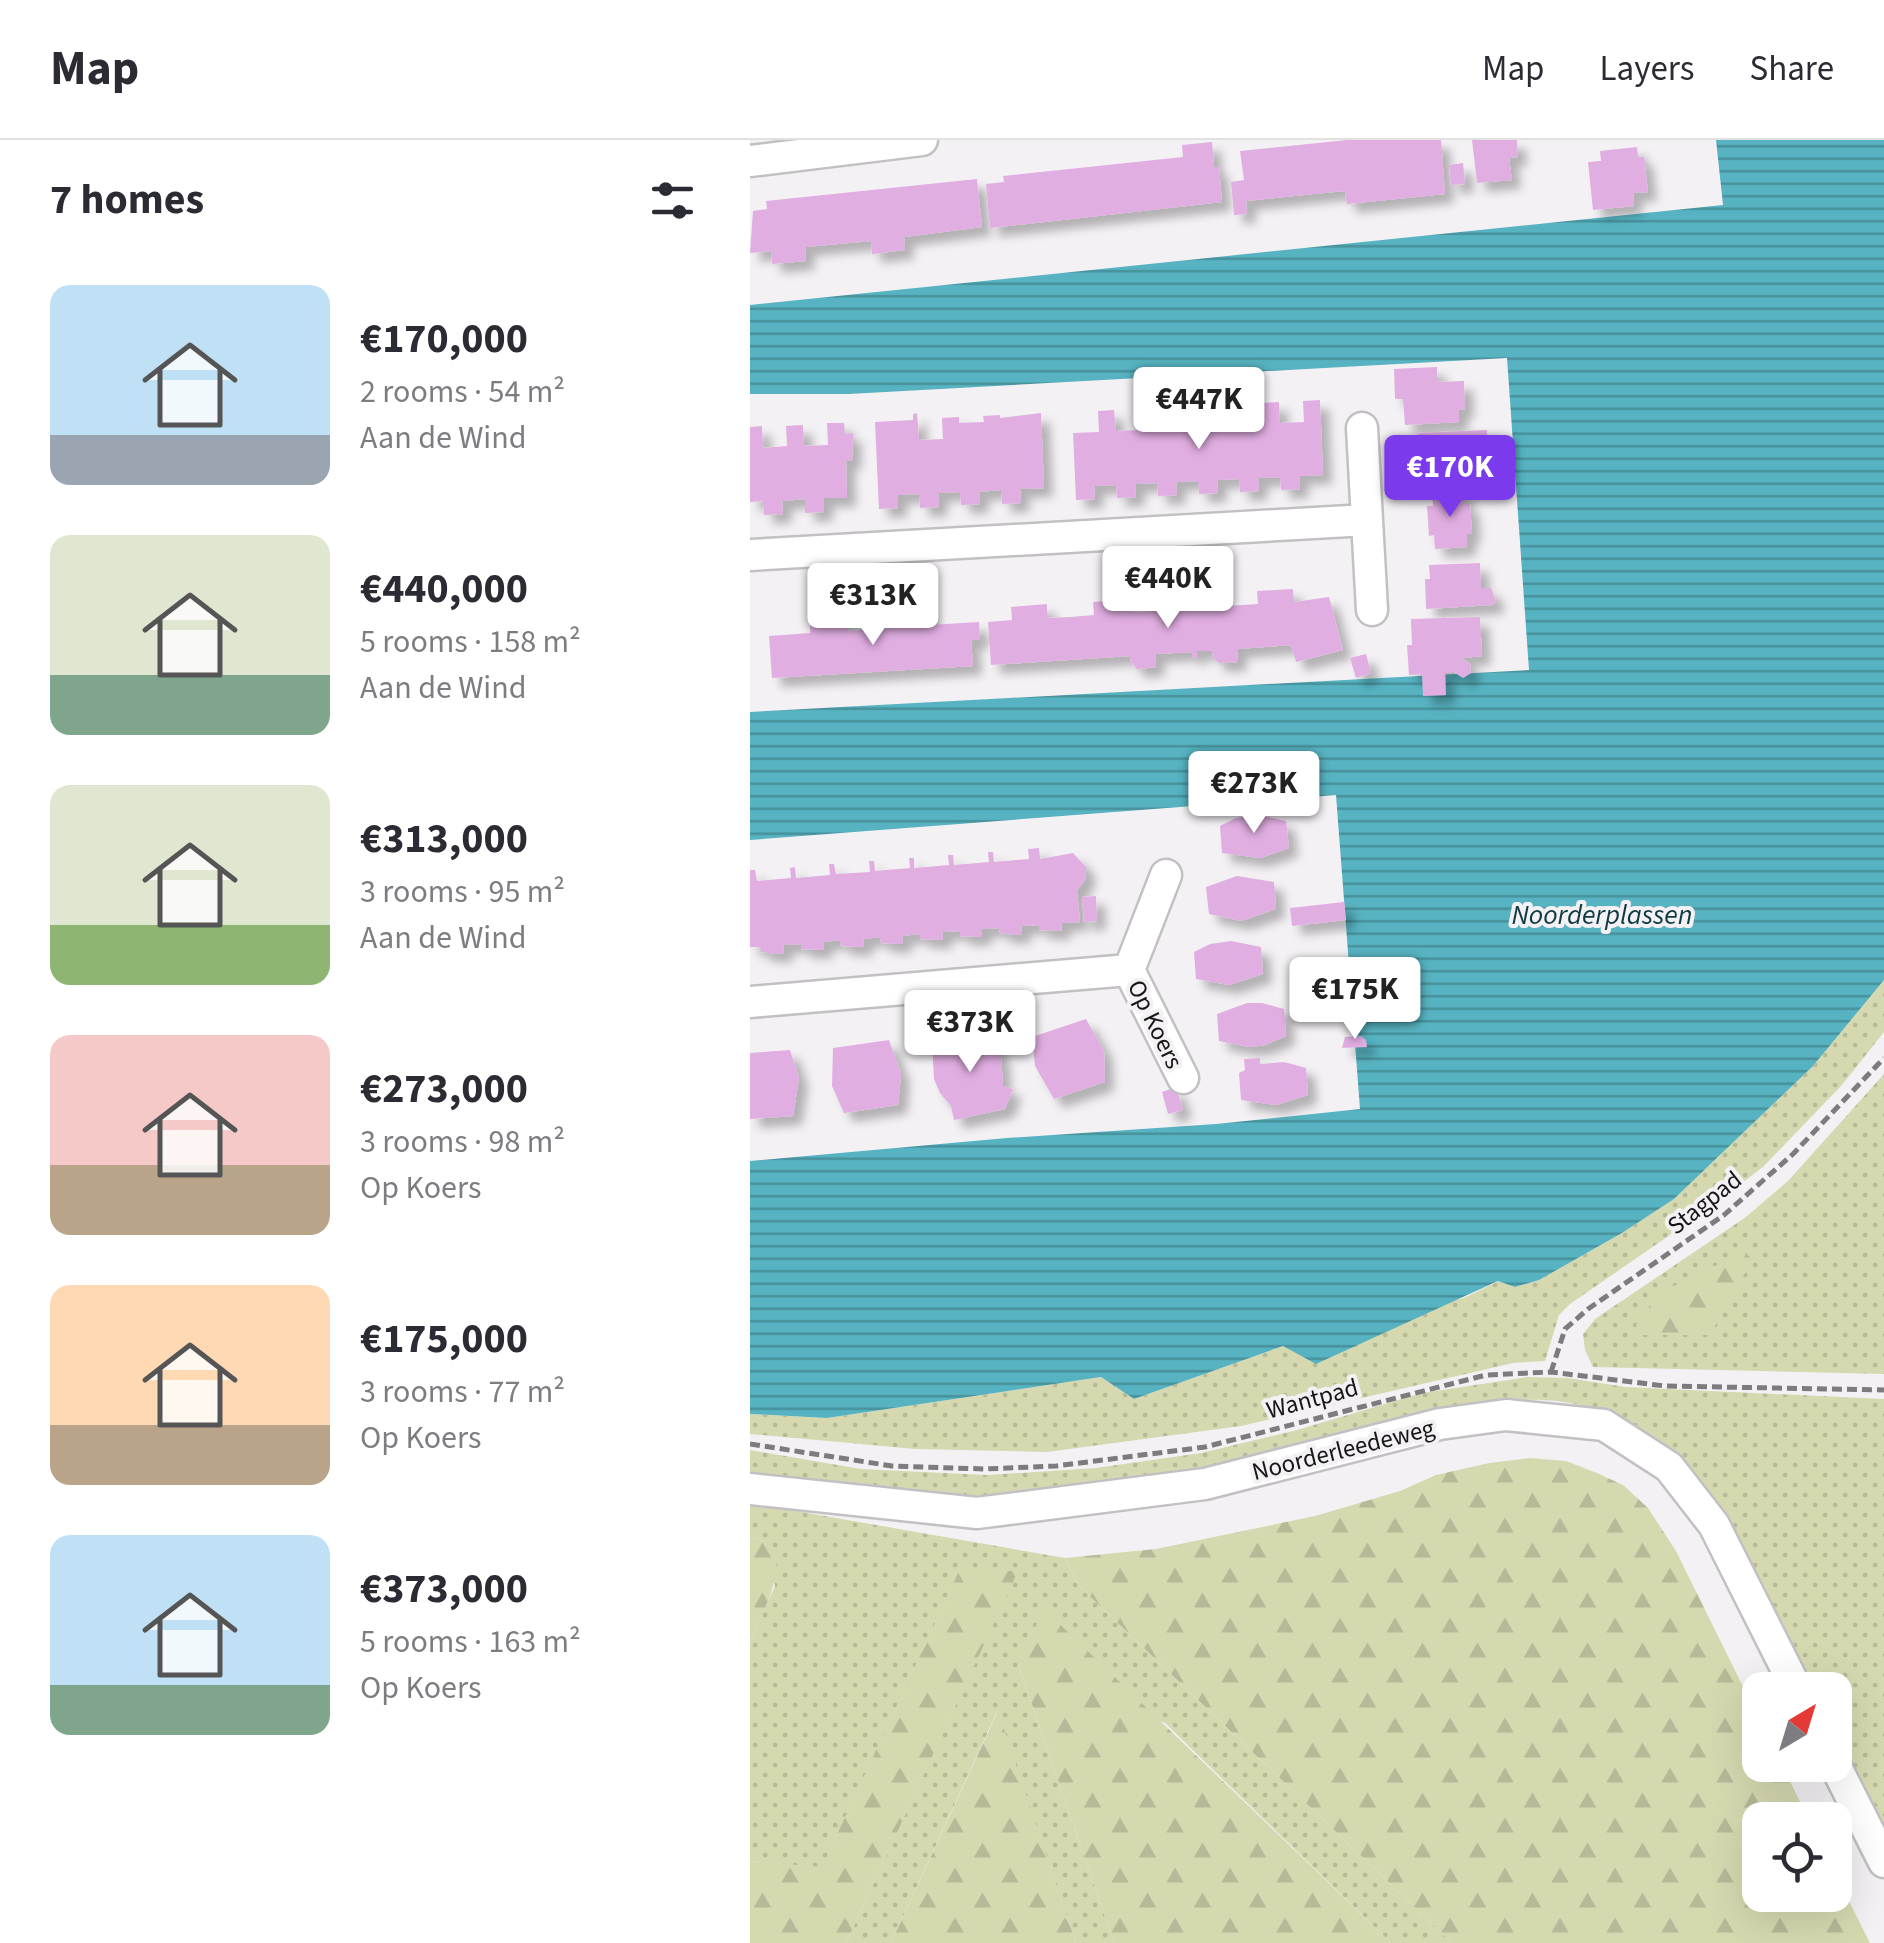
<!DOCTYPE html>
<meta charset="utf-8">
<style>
body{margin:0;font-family:"Source Sans 3",sans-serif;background:#f2f2f3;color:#2b2b33;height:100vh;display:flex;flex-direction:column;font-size:38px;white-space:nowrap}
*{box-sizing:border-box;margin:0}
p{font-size:32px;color:#7c7c81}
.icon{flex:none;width:55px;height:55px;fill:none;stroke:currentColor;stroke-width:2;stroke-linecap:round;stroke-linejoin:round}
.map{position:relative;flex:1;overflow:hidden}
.side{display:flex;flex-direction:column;background:#fff;width:750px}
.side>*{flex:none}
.needle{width:65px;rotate:38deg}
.fabs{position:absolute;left:992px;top:1532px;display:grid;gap:20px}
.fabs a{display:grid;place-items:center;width:110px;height:110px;border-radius:20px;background:#fff;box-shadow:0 10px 40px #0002;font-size:50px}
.price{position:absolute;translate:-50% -85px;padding:0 22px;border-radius:10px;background:#fff;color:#222;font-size:32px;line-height:65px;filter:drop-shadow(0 2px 5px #0008)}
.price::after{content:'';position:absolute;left:50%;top:60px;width:30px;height:22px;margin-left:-15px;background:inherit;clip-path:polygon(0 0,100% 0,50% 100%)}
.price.current{background:#7c3aed;color:#fff}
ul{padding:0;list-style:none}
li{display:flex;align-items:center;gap:30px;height:250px;padding:0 50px}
li span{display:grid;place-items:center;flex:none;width:280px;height:200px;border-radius:20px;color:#555}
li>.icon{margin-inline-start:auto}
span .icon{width:120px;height:120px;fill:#fffc;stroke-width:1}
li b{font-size:42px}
h2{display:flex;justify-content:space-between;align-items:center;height:120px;padding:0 50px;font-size:42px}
header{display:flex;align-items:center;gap:60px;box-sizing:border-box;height:140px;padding:0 50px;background:#fff;border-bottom:2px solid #e1e1e2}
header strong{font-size:48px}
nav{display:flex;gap:55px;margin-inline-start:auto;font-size:35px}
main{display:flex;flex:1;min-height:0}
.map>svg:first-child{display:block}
.grass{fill:url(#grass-dots)}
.forest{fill:url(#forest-firs)}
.water{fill:url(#water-rules)}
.building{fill:#e1aee2;filter:url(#shadow)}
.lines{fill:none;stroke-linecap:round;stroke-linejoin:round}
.street-casing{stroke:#c3c0c3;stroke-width:35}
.path{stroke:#7d7b7d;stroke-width:5;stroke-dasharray:10 5;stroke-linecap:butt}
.street{stroke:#fff;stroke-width:30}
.labels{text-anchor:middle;stroke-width:8;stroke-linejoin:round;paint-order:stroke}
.street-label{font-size:25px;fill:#171617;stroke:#f4f1f4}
.water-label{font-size:28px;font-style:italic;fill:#0e3a41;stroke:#f4f1f4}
</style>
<header>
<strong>Map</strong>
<nav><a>Map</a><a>Layers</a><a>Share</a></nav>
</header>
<main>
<section class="side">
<h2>7 homes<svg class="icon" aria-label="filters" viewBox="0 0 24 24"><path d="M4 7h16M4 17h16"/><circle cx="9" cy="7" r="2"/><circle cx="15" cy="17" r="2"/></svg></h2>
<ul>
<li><span style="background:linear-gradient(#bfe0f5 75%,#9aa5b1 0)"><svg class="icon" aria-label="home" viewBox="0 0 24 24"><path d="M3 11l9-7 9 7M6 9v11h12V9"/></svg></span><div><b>€170,000</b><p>2 rooms · 54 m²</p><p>Aan de Wind</p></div></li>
<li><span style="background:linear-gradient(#dfe7d0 70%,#7fa58c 0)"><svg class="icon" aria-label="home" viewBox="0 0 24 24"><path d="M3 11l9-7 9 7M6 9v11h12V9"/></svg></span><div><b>€440,000</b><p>5 rooms · 158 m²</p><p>Aan de Wind</p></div></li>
<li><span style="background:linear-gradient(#dfe7d0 70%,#8fb573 0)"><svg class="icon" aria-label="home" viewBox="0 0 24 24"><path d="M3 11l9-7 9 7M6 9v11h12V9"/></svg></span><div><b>€313,000</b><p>3 rooms · 95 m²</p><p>Aan de Wind</p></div></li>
<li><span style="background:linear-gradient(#f6c9c9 65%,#b9a48a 0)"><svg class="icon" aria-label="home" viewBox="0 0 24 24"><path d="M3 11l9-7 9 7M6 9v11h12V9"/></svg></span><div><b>€273,000</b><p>3 rooms · 98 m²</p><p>Op Koers</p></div></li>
<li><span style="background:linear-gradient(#ffd9b3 70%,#b9a48a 0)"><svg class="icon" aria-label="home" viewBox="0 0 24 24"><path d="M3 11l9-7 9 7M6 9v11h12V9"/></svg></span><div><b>€175,000</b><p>3 rooms · 77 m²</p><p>Op Koers</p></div></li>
<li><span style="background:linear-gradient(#bfe0f5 75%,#7fa58c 0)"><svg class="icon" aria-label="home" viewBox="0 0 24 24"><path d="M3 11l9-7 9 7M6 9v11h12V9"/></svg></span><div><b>€373,000</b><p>5 rooms · 163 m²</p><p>Op Koers</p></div></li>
</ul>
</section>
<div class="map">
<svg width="1134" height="1803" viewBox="0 0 1134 1803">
<defs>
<pattern id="grass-dots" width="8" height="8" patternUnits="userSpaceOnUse" patternTransform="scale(2.5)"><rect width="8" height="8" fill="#d6d9b0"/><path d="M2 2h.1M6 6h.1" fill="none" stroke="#b7ba97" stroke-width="1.8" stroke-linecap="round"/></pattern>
<pattern id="forest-firs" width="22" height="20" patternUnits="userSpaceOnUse" patternTransform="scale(2.5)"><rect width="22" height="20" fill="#d6d9b0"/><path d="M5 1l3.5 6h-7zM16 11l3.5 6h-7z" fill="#b7ba97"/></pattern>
<pattern id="water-rules" width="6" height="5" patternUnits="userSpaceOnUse" patternTransform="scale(2.5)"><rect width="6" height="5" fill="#57b3c1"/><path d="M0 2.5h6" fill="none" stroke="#47919c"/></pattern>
<filter id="shadow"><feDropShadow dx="9" dy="9" stdDeviation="5" flood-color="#0004"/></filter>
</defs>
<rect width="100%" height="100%" fill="#f4f1f4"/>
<path class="grass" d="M1134,840v52l-42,53 -79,82 -54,41 -139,96 -11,11 -14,46 -32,2 -272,63 -194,26 -132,-3 -165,-15v-20l77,4 274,-41 33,22 149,-53 181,-48 35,-17 16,6 24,-7 83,-47 52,-34 139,-133z
M1134,934v300l-291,-7 -8,-17 -2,-16 12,-15 151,-102 42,-36z
M777,1237l41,1 58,9 258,12v433l-49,-97v-45h-23c-41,-83 -83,-197 -160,-253 -125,-90 -291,9 -422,32 -29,6 -60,8 -90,11 -52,6 -104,13 -157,15 -77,2 -158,-8 -233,-23v-22l111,19 126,6 109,-7 105,-15 96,-23 125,-37z
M0,1363l315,55 13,27 374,358h-61l-226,-220 -147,-59 96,279h-38l-79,-231 -106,231h-45l171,-372 -58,1 -137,296 -72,-7v-220l25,-55 -11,-45 -14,-4z"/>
<path class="forest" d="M995,1113l5,4 -1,9 -39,69h-71l-3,-9c19,-41 70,-55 109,-73z
M780,1318l36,3 31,12 26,12 25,23 28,43 84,170v44h22l27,55h-49v75h75v-22l35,70h-418l-374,-358 -13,-27 91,-9 159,-33 85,-25 36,-16 53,-12z
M0,1397l14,4 12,8c4,35 -12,61 -26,92z
M209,1431h59l-172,372h-96v-82l72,6z
M294,1469l347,334h-277l-96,-279z
M248,1571l78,232h-185z"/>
<path class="water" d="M966,0h168v840l-71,86 -139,133 -52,34 -83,47 -24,7 -17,-6 -182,83 -33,-18 -149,53 -33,-22 -274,41 -77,-4v-253l257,-23 209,-14 144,-15 -24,-314 -586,45v-128l779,-42 -22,-312 -658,36h-99v-89l973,-100z"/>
<path class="building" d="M597,0h94l4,54 -98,10 -2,-13 -32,3 -67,7 1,13 -13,1 -3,-33 13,-2 -4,-29z
M722,0h45l1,17 -9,1 3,22 -35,3z
M462,2l2,25h5l3,35 -232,26 -4,-44 18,-2 -1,-6 180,-19 -1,-12z
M887,7l1,10h6l4,35 -15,1 1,13 -41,4 -5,-48 13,-1 -1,-10z
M713,23l2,21 -14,1 -2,-20z
M227,39l5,48 -78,10 1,13 -33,4 -1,-13 -66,6 1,14 -34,3 -1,-13 -21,2 3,-42 14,-2 -1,-8z
M687,227v15l27,-1 1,28 -6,1v12l-54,3 -2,-26h-8l-1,-30z
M570,260l3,75 -24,1 1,13 -19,1 -1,-13 -22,1 1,13 -19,1 -1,-13 -22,1 1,13 -19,1 -1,-13 -22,1 1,13 -19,1 -1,-13 -22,1 1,13 -19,1 -1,-13 -22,1 1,13 -19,1 -3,-67 26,-1 -1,-21 16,-1 2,21 24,-1 -1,-21 13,-1 -1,-6h4l1,27 25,-1 -1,-21 17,-1v21l25,-1 -1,-21 17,-1v21l25,-1 -1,-21 17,-1 1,21 24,-1 -1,-21z
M167,273l2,27 24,-1 -1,-21 17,-1v6l25,-1 -1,-6 17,-1v3l41,-5 3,75 -24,1 1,14 -19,1 -1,-14 -22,2 1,12 -19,1 -1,-13 -22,1 1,14 -19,1 -1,-14 -21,1v13l-19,1 -4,-87 38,-2v-6z
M77,283h17l1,11 8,-1 -1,28h-6l1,37h-23v14l-19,1v-14l-23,2 1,13 -19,1 -1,-14 -13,1v-75l12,-1 1,22 24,-2 -1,-20 17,-1 1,21 24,-1z
M737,290v12l-4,4 -9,1 2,26 -51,3 -1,-13h-5l-1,-30z
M714,350l1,14h5l2,30h-5v13l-32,2 -1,-14 -5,1 -2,-30h6l-1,-14z
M730,423l1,25h10l5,14 -4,3 -66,4 -1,-30h5l-1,-14z
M543,449l1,13 35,-5 14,53 -47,12 -5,-17 -54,4 1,13 -19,1 -6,-6 -1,-6h-15v6l-5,1v-6l-37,2 1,13 -19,2 -6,-7 -1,-6 -139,9 -3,-43 24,-2 -1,-13 36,-3v14l24,-1 23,-2 -1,-13 36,-3 1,13 46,-2 -1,-14 36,-2 1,13 46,-3 -1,-13z
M178,472l1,13 50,-3 1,18h-9l2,26 -201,12 -3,-42 41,-3v-13l36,-3 1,14 45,-3v-13z
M730,477l2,39 -20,2 8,6 1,9 -8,5 -12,-8 1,3h-7l1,22 -23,1 -1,-22 -13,1 -2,-30h5l-1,-26z
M616,514l5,19 -15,5 -6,-20z
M508,675l28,6 3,27 -29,10 -38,-5 -2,-27 16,-8z
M289,708l1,11 33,-6 13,14v11l-9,13 3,31 -19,1 1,8 -23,-1v-5l-18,1 1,8 -7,1 -15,-2 -1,-5 -17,1v8l-22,-1v-5l-18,1 1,8 -23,-1v-5l-18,2 1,8h-4l-18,-1 -1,-6 -17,2 1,8 -23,-1 -1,-6 -17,2 1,8 -23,-1v-5l-18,1 1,8 -6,1 -17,-2v-5h-11v-77h5l2,11 34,-3 -1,-10 5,-1 1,11 34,-3 -1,-11h5l2,10 34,-2 -1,-11h5l1,10 35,-3 -1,-10h5v10l35,-3 -1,-10h5l1,10 35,-3 -1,-10h5l1,10 35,-3 -1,-10z
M487,736l37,6 2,27 -35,12 -32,-7 -3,-27z
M346,756l1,25 -13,1 -2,-25z
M594,762l2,18 -54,6 -2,-18z
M481,801l30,6 2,27 -34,11 -33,-6 -2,-27 16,-8z
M497,863h15l22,6 2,27 -21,9 -15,2 -31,-6 -2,-27z
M336,879l18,32 1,31 -51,17 -19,-33 -3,-29z
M238,889l13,27 2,30 10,3 -8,20 -51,11 -3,-14 -11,-13 -6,-14 -2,-36z
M611,896l5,4 1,7 -25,1 3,-11z
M139,900l12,34 -3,31 -54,8 -12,-27 1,-38z
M40,910l9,28 -6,38 -43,3v-66z
M510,918v6l24,-2 22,6 2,27 -32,10 -35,-5 -2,-27 6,-3 -1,-11z
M426,947l7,23 -15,4 -6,-22z"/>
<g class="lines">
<defs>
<path id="street" d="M0,21l172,-21
M612,288l5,92
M0,415l617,-35 5,90
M416,735l-37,95 54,108
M0,862l379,-32
M0,1349l227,24 228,-29 235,-60 66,-9 98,10 65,42 45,58 83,165
M1085,1625l49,97"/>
</defs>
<use href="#street" class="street-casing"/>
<path class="path" d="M801,1232l14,-43 23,-20 136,-94 69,-61 91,-96
M0,1304l142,22 93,3 71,-3 149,-19 281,-72 65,-3 114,14 219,4"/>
<use href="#street" class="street"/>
</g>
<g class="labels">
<g class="street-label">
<text transform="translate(406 884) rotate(64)" y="9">Op Koers</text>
<text transform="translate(954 1062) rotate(-38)" y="9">Stagpad</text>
<text transform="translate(562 1258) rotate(-15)" y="9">Wantpad</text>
<text transform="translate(593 1309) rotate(-14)" y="9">Noorderleedeweg</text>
</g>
<g class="water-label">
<text x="852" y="784">Noorderplassen</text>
</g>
</g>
</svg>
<div class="fabs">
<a><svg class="needle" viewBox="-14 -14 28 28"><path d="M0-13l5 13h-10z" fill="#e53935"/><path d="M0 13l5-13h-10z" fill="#7c7c81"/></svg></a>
<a><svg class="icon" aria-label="locate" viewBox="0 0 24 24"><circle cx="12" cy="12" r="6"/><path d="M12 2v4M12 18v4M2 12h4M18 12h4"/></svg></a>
</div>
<b class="price" style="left:449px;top:312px">€447K</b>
<b class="price current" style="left:700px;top:380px">€170K</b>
<b class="price" style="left:418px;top:491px">€440K</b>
<b class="price" style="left:123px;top:508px">€313K</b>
<b class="price" style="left:504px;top:696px">€273K</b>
<b class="price" style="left:605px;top:902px">€175K</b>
<b class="price" style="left:220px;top:935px">€373K</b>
</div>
</main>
